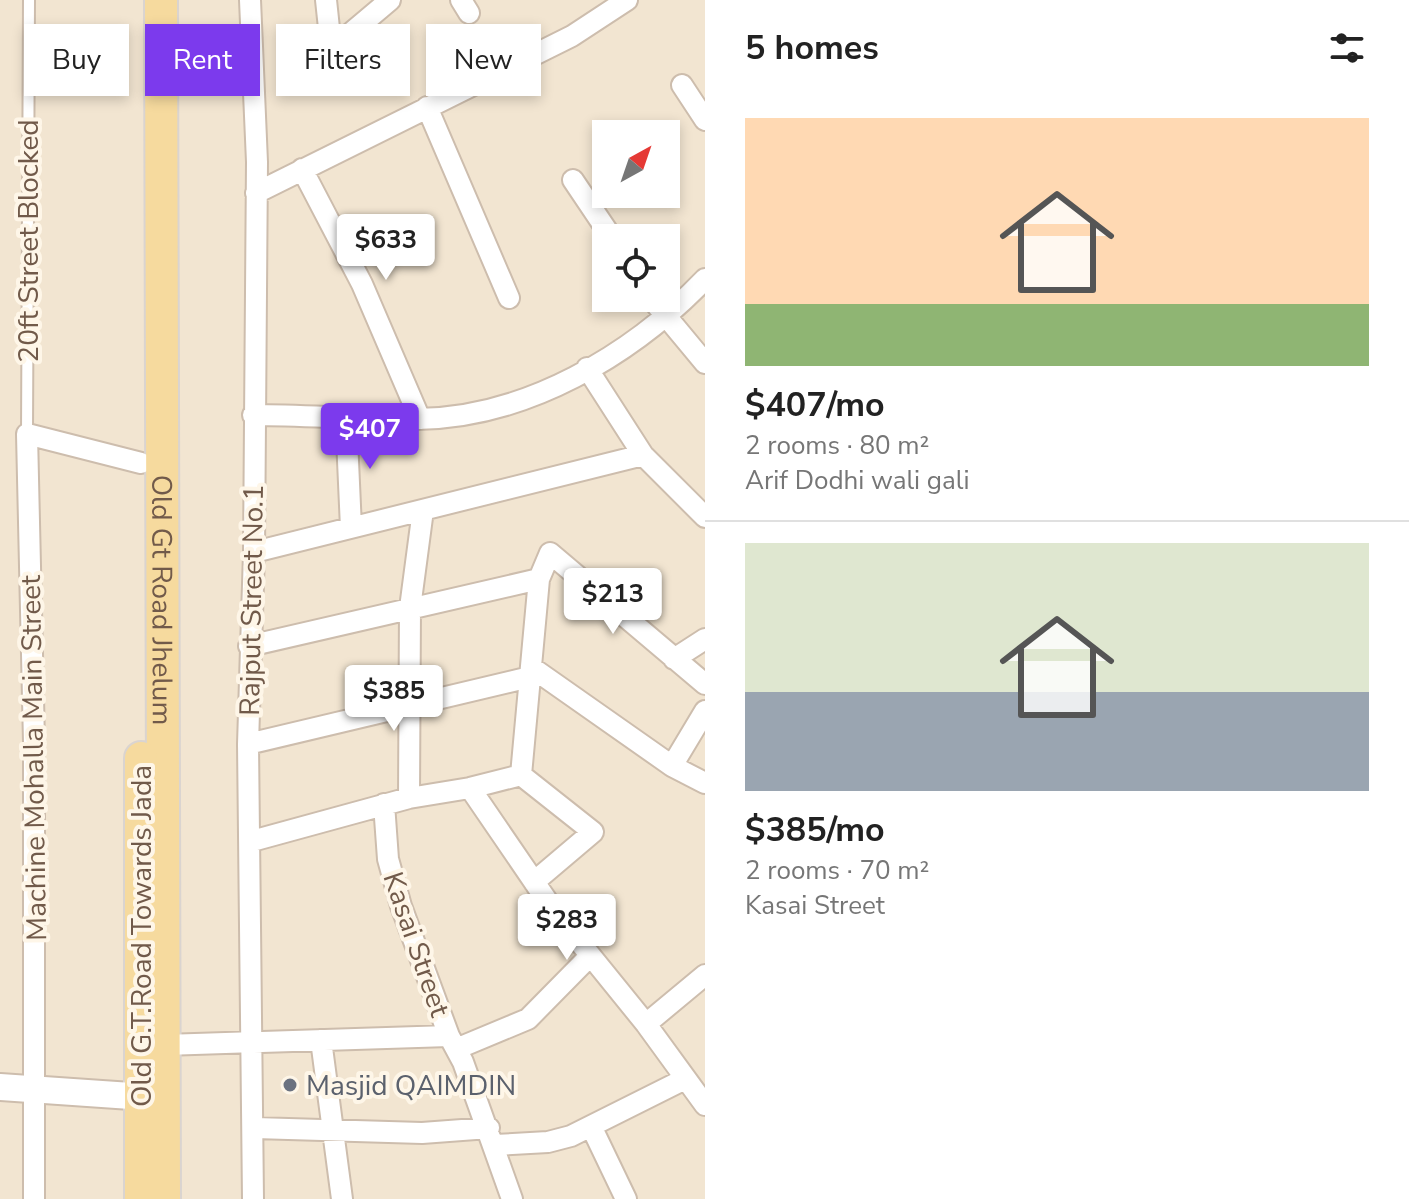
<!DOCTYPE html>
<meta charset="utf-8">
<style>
body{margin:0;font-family:"Nunito Sans",sans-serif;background:#f6f6f6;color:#222;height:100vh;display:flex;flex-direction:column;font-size:30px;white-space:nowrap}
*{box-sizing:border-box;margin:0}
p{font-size:26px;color:#767676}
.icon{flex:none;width:44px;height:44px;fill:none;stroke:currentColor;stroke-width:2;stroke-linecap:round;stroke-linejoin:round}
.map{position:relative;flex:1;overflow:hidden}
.drawer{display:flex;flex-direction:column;background:#fff;width:704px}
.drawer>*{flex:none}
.hud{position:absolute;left:24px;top:24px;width:560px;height:72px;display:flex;gap:16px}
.needle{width:52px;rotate:40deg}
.buttons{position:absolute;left:592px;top:120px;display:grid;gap:16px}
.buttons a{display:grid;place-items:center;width:88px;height:88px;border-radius:0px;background:#fff;box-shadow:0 4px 12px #0003;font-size:40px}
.price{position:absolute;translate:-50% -68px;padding:0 18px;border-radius:8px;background:#fff;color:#222;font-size:26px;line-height:52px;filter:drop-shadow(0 2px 4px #0008)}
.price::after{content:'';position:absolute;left:50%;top:48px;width:24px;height:18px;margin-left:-12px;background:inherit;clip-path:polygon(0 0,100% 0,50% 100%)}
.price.active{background:#7c3aed;color:#fff}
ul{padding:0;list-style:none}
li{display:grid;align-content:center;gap:16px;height:424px;padding:0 40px}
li+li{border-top:2px solid #e0e0e0}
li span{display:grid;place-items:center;height:248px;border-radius:0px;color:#555}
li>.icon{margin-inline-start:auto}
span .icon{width:144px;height:144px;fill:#fffc;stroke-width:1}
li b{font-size:34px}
h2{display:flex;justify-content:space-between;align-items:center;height:96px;padding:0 40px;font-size:34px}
.chip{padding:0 28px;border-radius:0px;background:#fff;box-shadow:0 4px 12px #0003;font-size:28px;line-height:72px}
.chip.active{background:#7c3aed;color:#fff}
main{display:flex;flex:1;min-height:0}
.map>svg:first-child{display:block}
.residential{fill:#f2e5d1;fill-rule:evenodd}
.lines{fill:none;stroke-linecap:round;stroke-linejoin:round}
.service-casing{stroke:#cdbdad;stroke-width:14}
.minor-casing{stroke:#cdbdad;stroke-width:24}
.tertiary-casing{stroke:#cdbdad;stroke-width:30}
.primary-casing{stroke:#dad4d0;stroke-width:36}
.service{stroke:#fff;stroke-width:10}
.minor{stroke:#fff;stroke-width:20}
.tertiary{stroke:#fff;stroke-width:26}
.primary{stroke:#f6da9e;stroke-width:32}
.worship-dot{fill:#6b7280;stroke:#fef6e8;stroke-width:3}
.labels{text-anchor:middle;stroke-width:8;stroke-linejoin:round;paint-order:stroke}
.street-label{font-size:28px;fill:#715a4a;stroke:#fef6e8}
.worship-label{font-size:28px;fill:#5b616d;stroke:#fef6e8;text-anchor:start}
</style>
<main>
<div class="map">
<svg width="705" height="1199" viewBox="0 0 705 1199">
<rect width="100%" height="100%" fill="#fbf2e2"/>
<path class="residential" d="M0,0h705v1199h-705zM606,134h60v60h-60zM606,238h60v60h-60z"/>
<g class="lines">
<defs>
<path id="service" d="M27,434l2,-434"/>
<path id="minor" d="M250,0l7,162 -3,390 -6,192 5,455
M326,0l7,66
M461,0l8,13
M332,49l58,-49
M682,85l23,35
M427,107l82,191
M302,169l60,115 58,135
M573,180l39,58
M256,193l316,-157 55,-36
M651,298l54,65
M587,368l56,87
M253,415c55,0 110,5 164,4 109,-1 215,-64 288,-140
M346,416l5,112
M254,552l389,-97 62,62
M249,646l290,-67
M674,659l31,-20
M531,667l141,99 33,17
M248,744l282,-67
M672,766l33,-55
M521,775l18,-196 11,-26 155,131
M521,775l72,57 -59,50
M470,788l82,120 94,116 59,81
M409,798l1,-190 13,-98
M384,804l4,55 13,47 48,130
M252,841l157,-43 61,-10 51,-13
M646,1024l59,-49
M321,1040l21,159
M164,1045l285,-9 14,26 49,137
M456,1049l72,-30 62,-63
M591,1126l35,73
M255,1128l167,5 67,-5
M495,1145l53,-3 23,-6 114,-57
M34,1199v-457l-7,-308 114,29"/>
<path id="tertiary" d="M0,1087l160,11"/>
<g id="primary">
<path id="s1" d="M161,0l3,1199"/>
<path d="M141,758v441"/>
</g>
</defs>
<use href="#service" class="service-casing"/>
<use href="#minor" class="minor-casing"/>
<use href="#tertiary" class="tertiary-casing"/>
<use href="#primary" class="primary-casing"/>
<use href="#service" class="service"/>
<use href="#minor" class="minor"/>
<use href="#tertiary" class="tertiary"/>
<use href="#primary" class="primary"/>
</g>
<circle class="worship-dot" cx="290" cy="1085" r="8"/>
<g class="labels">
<g class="street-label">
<text transform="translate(28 241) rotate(-90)" y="10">20ft Street Blocked</text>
<text dy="10" stroke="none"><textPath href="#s1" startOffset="600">Old Gt Road Jhelum</textPath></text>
<text transform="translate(251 600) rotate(-89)" y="10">Rajput Street No.1</text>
<text transform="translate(33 758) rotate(-91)" y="10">Machine Mohalla Main Street</text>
<text transform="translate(141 936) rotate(-90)" y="10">Old G.T.Road Towards Jada</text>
<text transform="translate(417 944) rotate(71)" y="10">Kasai Street</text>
</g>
<g class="worship-label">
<text x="306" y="1095">Masjid QAIMDIN</text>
</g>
</g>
</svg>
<div class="buttons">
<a><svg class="needle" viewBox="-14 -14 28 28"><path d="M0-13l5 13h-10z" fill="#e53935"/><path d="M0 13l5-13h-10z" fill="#767676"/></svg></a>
<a><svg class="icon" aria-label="locate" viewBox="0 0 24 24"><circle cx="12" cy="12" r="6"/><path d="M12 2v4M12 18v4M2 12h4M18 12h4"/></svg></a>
</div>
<b class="price" style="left:386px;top:282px">$633</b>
<b class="price active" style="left:370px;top:471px">$407</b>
<b class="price" style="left:613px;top:636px">$213</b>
<b class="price" style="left:394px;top:733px">$385</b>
<b class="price" style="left:567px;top:962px">$283</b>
<div class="hud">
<a class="chip">Buy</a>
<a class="chip active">Rent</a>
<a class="chip">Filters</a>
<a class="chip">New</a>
</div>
</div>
<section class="drawer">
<h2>5 homes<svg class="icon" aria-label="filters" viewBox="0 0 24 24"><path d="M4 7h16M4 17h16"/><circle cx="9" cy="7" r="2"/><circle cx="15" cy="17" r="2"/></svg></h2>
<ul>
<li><span style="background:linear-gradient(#ffd9b3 75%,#8fb573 0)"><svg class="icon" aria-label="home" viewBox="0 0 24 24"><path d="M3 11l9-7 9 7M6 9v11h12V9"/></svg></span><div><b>$407/mo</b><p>2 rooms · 80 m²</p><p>Arif Dodhi wali gali</p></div></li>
<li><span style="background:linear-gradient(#dfe7d0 60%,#9aa5b1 0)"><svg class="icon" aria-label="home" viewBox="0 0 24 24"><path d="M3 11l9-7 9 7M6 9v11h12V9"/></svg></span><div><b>$385/mo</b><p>2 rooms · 70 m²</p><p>Kasai Street</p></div></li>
</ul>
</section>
</main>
